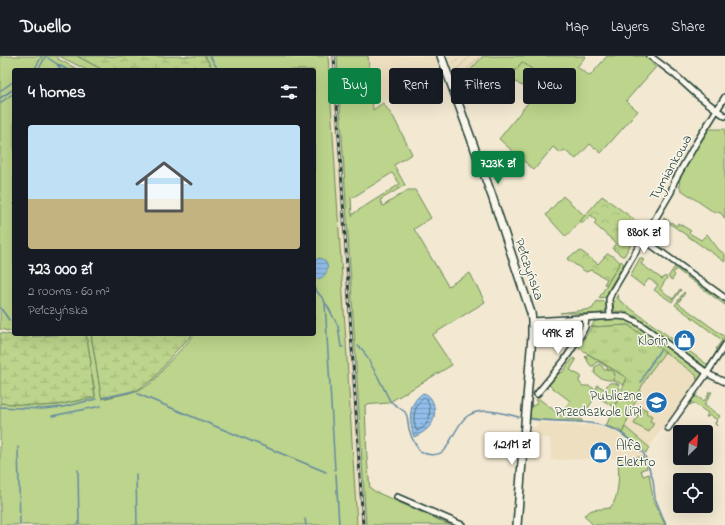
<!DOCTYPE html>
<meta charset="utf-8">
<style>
body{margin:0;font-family:"Indie Flower",sans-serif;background:#242831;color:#f1f3f6;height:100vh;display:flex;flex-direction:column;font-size:15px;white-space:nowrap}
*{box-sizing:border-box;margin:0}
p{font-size:13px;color:#9ea1a6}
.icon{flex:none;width:22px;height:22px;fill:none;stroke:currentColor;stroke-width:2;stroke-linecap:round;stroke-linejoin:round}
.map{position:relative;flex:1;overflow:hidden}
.sheet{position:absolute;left:12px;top:12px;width:304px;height:268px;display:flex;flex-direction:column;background:#171b24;border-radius:4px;box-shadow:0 4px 16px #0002}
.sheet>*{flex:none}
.hud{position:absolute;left:328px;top:12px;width:337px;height:36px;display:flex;gap:8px}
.needle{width:26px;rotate:25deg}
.tools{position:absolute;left:673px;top:369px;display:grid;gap:8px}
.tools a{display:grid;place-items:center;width:40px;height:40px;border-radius:4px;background:#171b24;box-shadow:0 4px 16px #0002;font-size:20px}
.price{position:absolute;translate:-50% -34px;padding:0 9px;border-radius:4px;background:#fff;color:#222;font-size:13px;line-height:26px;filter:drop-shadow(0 1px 2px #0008)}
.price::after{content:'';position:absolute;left:50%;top:24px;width:12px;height:9px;margin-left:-6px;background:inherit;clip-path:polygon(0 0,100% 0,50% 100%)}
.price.current{background:#0b8043;color:#fff}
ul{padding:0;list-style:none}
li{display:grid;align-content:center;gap:8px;height:212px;padding:0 16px}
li+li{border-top:1px solid #363941}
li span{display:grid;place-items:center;height:124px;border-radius:4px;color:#555}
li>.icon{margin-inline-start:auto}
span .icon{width:72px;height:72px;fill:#fffc;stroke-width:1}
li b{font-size:17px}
h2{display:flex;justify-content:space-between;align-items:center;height:48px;padding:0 16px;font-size:17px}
.chip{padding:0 14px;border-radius:4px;background:#171b24;box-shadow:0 4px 16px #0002;font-size:14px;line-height:36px}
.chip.current{background:#0b8043;color:#fff}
header{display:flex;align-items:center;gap:24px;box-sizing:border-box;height:56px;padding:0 20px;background:#171b24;border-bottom:1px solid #363941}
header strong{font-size:19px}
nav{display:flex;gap:22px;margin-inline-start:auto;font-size:14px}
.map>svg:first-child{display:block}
.built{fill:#eddfc0}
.industrial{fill:url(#industrial-furrows)}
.grass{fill:#bcd48b;stroke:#6e8860;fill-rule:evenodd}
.forest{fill:url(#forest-crowns);stroke:#6e8860}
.wetland{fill:url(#wetland-marsh);stroke:#6e8860}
.park{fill:url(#park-tufts);stroke:#6e8860}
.water{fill:url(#water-rules);stroke:#648aa2}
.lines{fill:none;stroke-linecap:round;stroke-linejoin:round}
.shore{stroke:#4d717d;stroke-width:1}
.stream{stroke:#648aa2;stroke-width:1.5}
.minor-casing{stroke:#1f3d34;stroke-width:8}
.secondary-casing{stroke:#1f3d34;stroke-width:10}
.minor{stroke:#fbf7ec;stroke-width:5}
.secondary{stroke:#fbf7ec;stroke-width:7}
.rail-casing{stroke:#1f3d34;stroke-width:3}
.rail{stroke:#fbf7ec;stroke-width:1.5;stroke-dasharray:4.5;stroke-linecap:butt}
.labels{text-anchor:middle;stroke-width:3;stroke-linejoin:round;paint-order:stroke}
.street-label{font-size:14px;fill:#1f3d34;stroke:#fbf7ec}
.poi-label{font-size:14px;fill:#1f3d34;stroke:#fbf7ec;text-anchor:end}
</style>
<header>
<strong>Dwello</strong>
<nav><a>Map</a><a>Layers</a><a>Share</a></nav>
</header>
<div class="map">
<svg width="725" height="469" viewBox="0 0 725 469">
<defs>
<pattern id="industrial-furrows" width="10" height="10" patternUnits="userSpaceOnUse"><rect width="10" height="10" fill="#eddfc0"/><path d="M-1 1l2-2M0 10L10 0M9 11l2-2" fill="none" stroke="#cbc0a6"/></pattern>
<pattern id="forest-crowns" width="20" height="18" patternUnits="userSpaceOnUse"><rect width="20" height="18" fill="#bcd48b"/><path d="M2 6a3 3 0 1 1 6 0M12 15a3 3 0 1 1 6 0" fill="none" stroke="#a1b779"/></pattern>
<pattern id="wetland-marsh" width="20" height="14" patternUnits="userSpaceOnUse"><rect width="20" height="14" fill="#bcd48b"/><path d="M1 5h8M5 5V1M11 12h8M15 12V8" fill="none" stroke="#a1b779"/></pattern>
<pattern id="park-tufts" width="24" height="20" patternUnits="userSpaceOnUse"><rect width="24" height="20" fill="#bcd48b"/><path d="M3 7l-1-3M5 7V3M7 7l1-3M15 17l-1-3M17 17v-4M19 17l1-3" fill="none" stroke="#a1b779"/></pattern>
<pattern id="water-rules" width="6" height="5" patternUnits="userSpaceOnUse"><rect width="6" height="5" fill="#92beeb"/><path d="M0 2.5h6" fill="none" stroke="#779cbf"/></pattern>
</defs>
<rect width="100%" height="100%" fill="#f3e9d2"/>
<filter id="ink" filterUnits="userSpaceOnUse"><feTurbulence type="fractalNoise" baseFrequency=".025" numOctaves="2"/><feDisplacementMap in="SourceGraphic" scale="8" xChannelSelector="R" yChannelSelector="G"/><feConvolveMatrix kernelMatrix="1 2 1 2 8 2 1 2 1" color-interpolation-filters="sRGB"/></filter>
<g filter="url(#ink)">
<path class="built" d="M328,0h9l29,469h-9l-10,-167z
M368,0h67l4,10 -66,44z
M665,296l31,23 1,5 -48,67 -24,-20 17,-41 8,-14z
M537,366l47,4 2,-2 28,7 9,7 17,15 3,4 -92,3 -1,-22 -20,-1 1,-10h6z"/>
<path class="industrial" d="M448,0h35l-26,29z"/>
<path class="grass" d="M0,0h58v3l21,11h-65v262l-14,-3z
M59,0h18l26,14h-16z
M205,0h123l19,302 10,167h-357v-122l40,3 17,-1 38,-8c0,-6 -1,-12 -2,-17 -1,-6 -4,-11 -2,-17l-5,-29h5l10,61 2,3 37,-8 13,-8 17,-21 25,-27h119v-264h-101z
M337,0h31l5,54 10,-7 11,15 18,36 -18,11 11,20 -25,15 3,6 25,-16h7l16,28 -17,11 34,57 22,-13 15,29 -53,33 20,30 -64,38 -23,2 2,53 3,30 6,4 74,33h-84zM392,117l8,11 -46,29 -2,3 -1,-19 1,1z
M483,0h103l-9,11 13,9 17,-20h37l9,7v2l3,2 -30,34 12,10 -37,42 -11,-9 -14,15 -12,-9 -3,3 -8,-6 -19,23 -35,-31 36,-45 -10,-8 10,-14 -13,-10 -12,16 2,2 -9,11 -11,-11 -32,14 -3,-9z
M708,73h17v90l-4,-6 -9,-2 -32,-22 -1,-10z
M563,140l22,20 -19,21 -20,-22z
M664,162l13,8 1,-3 13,8 -2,2 12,7 6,-6 12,16 6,4v8l-62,-43z
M640,202l4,2 -3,4 3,2 18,13 3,-3 2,2 -7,11 13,10 7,-10 1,1 -9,12 -18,-12 4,-5 -9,-6 -6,7 -13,-10z
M621,205l3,3 -16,27 -2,6 -7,1z
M676,209l49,35v5l-49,-36 -3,4 2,2 -3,5 -4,-3z
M684,236l1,1 -7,10 47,34 -8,13 -1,-1 6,-9 -47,-35z
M618,238l1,6 89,65 -3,2 -3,-2 -67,-49 -10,-4 -11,-1 -1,-7z
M597,245l3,1 6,-1v9l-1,2c-14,4 -30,0 -45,1l32,-4z
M619,262l9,3 11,5 61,45c3,3 1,6 -1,9h-2l-1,-5 -68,-50 -36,2 -2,2 5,-8 9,-1v-1z
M588,298l39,24 -3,7 -11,-5 -2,-10h-4v-3l-8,-5h-3l-2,4h-3l-3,-4 -1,-3 -2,-2z
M573,302l3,2 -6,10 11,6v2l-2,1c0,3 1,5 4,7h6l6,3 2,-1v-3l9,5c0,-7 5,-9 12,-6 3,3 2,7 -1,10v2h2l-5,11 -18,-11 -14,21 -15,-2 -5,-3 8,-11 -21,-16 11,-13 2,1z
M708,336h4l-8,13 16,11 -5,7 2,3 -2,-2 2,-4 -7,-5 -2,2h-2l2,-4 -15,-10 -2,2 -2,-1 5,-7 1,1 1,-2 8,5 5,-7z
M538,342l25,19 3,2 16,1v2l-38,-2 -14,-2 1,-11 1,-2 2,1 4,-5 -2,-1z
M625,371l24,20 -3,6 -24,-20z
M643,401l4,11 -6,2 2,6 6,-2 4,24 12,27h-72l-9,-10 8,-5 18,-2c10,-10 9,-37 8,-50z"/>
<path class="forest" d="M522,6l14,10 -11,14 -5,-1 -10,-7 3,-5z
M602,140l40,29 -18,31h-2l-9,-7v-2l3,-4 -22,-19 2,-3 -5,-6 -8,8h-2v-3z
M581,195l17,13 9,-10c5,0 11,5 13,9l-14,22 -2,-1 3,-5 -16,-9 -5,2 -19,-13 5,-4z"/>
<path class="wetland" d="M77,0h128l8,14h-110z
M0,277l24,4 45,-3h17l5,29 -1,3 5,31 -38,8 -17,1 -40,-3z
M91,278h102l-19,19 -21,27 -16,10 -8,3 -27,6 -1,-4z"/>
<path class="park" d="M628,269l37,27 -15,20 -8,14 -20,47 -3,-3 -13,-4 21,-48 -48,-30 11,-19 2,-2z
M599,308l3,2 2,4h7l3,2 1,4 -2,4c-8,0 -13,-1 -19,-7l1,-6z
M639,350l8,4 -1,3 6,3 -2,5 4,2 -5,9 -15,-8 4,-9 -3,-1z"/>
<path class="water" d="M319,202c16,4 6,25 -5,20v-17z
M423,337c12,2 14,21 9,30 -4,7 -11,11 -18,14 -5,-16 -7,-33 9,-44z"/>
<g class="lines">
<path class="shore" d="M424,342l3,1c5,13 4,26 -10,32 -6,-10 -3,-27 7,-33z"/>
<path class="stream" d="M210,0l8,14
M48,2l9,6 4,6
M57,8l11,6
M34,14l8,-14
M38,14l8,-14
M0,35l14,-10
M0,42l14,-9
M0,47l14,-10
M314,232l10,12 1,3 10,167
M325,247l2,2 11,21 3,21h2
M0,251l9,13
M358,290l5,4 15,27 12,24 15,11 2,4 2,13 3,9 8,14c10,3 16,5 25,-2 5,-8 14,-27 20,-32 14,-13 37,-5 54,-1
M641,326l6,-12 13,-20
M138,338l55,23 133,55
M102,342l32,-7
M0,351l42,2 21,-2 33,-8
M52,360l49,-10
M531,363c28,4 59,-1 86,12 10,5 18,15 26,22l2,3 8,24 2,18 11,27
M18,391l2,78
M78,414l1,55
M136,418l1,51
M336,418l3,51
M305,463l1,6"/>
<defs>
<path id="minor" d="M650,0l24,18 22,20 29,22
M643,183l82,59
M610,260l-1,-17 3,-7 59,-100 3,-10 22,-39 29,-46
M532,265l85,-5 10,1 10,5 66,48 7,5 15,7
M537,338l27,-33 17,-26 4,-8 1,-9
M668,372l39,-55 18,-28
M397,441l65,28"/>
<path id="secondary" d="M441,0l51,140 39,117 1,8v15l-15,189"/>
</defs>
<use href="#minor" class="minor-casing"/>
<use href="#secondary" class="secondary-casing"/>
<use href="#minor" class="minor"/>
<use href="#secondary" class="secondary"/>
<defs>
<path id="rail" d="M334,0l29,469"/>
</defs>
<use href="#rail" class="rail-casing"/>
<use href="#rail" class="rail"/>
</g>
</g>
<defs>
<symbol id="shop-disc" viewBox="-11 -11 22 22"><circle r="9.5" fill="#1f6fb2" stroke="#fbf7ec"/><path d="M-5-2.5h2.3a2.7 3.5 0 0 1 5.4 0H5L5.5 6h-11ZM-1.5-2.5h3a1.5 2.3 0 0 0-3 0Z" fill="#fff"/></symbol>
<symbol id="school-disc" viewBox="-11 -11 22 22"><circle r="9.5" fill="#1f6fb2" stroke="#fbf7ec"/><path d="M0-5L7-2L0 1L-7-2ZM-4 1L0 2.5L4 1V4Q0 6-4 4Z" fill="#fff"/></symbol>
</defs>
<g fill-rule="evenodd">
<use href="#shop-disc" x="672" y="272" width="25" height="25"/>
<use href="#school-disc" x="644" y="334" width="25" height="25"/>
<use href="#shop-disc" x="588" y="384" width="25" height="25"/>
</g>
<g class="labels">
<g class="street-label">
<text transform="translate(670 111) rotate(-61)" y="5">Tymiankowa</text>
<text transform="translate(530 213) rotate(71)" y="5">Pełczyńska</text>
</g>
<g class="poi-label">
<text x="668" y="289">Klorin</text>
<text x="642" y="344">Publiczne<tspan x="642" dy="16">Przedszkole LiPi</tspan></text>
<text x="616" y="394" text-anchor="start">Alfa<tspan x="616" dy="16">Elektro</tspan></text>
</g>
</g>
</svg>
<div class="tools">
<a><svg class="needle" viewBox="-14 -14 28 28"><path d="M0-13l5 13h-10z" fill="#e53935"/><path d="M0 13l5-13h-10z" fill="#9ea1a6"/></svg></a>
<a><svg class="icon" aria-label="locate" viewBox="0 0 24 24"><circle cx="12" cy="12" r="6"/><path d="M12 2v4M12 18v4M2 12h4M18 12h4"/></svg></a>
</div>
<b class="price current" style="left:498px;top:129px">723K zł</b>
<b class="price" style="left:644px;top:198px">880K zł</b>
<b class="price" style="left:558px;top:299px">499K zł</b>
<b class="price" style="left:512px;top:410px">1.21M zł</b>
<div class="hud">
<a class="chip current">Buy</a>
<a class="chip">Rent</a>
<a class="chip">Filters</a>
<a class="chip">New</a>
</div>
<section class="sheet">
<h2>4 homes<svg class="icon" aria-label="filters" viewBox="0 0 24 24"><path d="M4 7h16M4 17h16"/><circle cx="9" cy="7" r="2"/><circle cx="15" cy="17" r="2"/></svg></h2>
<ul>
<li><span style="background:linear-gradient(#bfe0f5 60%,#c2b280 0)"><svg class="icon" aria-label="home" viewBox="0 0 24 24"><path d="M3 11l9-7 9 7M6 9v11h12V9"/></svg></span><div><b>723 000 zł</b><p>2 rooms · 60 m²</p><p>Pełczyńska</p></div></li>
</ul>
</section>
</div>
